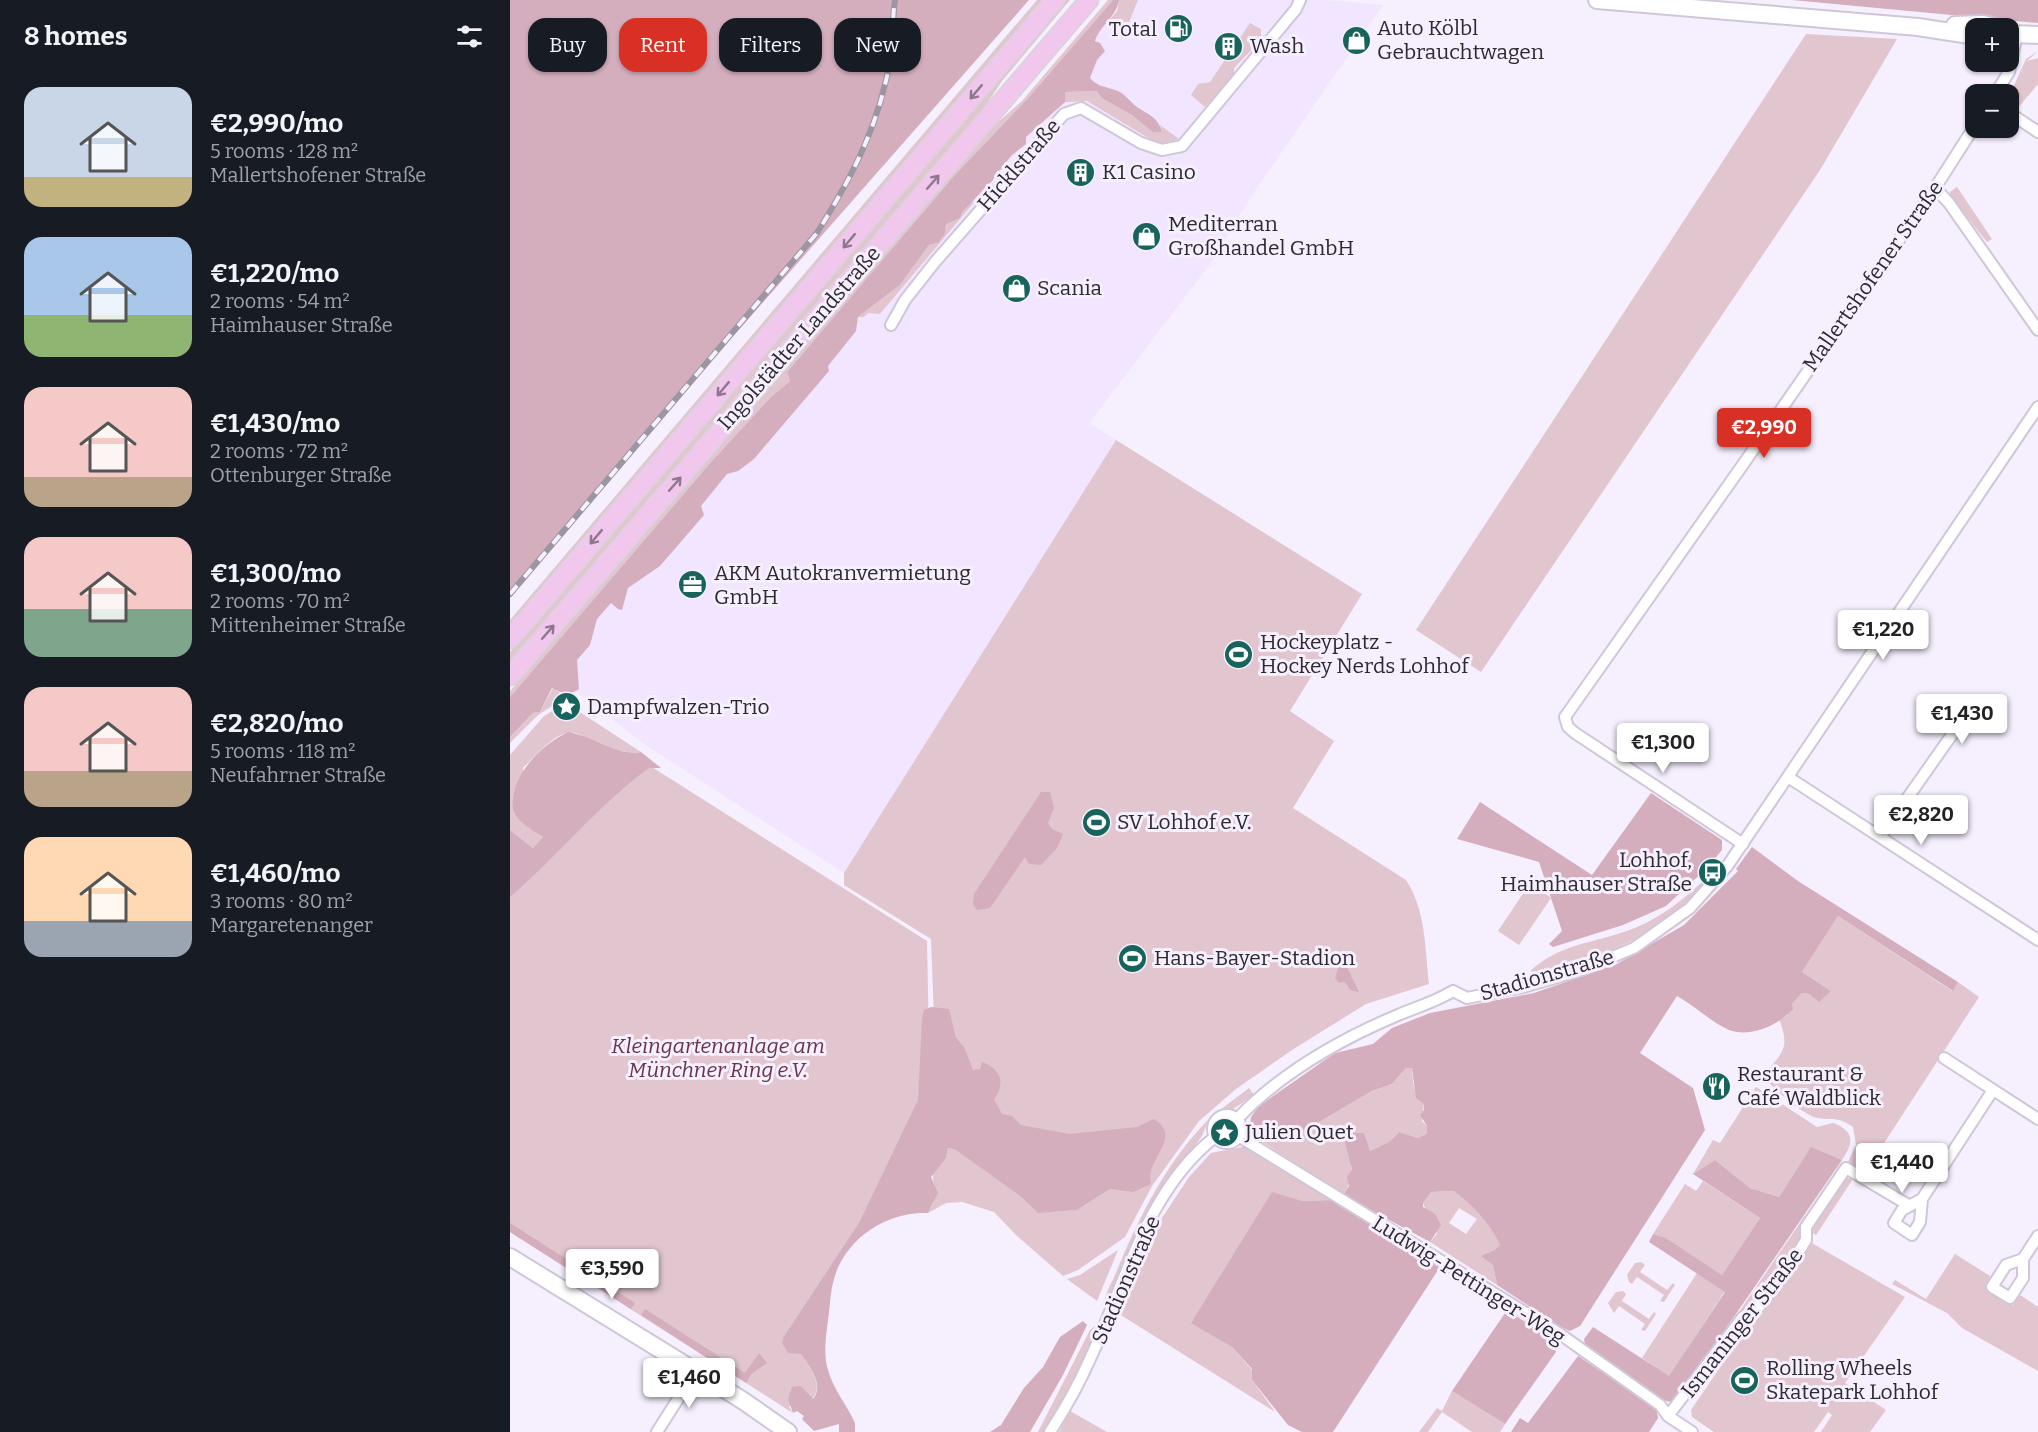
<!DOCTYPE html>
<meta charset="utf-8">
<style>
body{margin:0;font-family:Bitter,serif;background:#242831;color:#f1f3f6;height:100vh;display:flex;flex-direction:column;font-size:22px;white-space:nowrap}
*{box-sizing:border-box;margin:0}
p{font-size:20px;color:#9ea1a6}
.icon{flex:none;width:33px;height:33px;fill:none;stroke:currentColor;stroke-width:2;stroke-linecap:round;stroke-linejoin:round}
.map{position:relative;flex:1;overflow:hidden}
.drawer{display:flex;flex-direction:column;background:#171b24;width:510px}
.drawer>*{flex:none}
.hud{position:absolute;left:18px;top:18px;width:570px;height:54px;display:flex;gap:12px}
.controls{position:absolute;left:1455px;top:18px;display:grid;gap:12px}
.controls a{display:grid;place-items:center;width:54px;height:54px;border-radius:12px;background:#171b24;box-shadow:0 2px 4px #0004;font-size:30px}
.price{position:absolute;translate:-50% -51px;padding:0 14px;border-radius:6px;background:#fff;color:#222;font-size:20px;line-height:39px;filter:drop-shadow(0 2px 3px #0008)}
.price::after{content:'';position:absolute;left:50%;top:36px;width:18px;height:14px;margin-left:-9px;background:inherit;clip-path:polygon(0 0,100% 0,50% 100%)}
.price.selected{background:#d93025;color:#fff}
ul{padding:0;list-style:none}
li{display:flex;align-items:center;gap:18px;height:150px;padding:0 24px}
li span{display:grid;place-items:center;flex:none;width:168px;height:120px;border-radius:18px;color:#555}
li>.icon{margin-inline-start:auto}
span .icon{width:72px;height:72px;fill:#fffc;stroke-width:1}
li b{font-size:26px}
h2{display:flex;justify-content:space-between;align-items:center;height:72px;padding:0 24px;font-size:26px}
.chip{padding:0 21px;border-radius:18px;background:#171b24;box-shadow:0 2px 4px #0004;font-size:21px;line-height:54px}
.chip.selected{background:#d93025;color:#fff}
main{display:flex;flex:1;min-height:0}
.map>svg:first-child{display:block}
.built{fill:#f1e5ff}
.green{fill:#e1c5cf;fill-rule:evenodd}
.forest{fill:#d4aebd}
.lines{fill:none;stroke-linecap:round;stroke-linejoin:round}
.street-casing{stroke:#cfc7d9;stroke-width:14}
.secondary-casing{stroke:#cfc7d9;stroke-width:20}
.primary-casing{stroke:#d5d4d6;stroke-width:21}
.street{stroke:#fff;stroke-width:10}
.secondary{stroke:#fff;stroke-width:16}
.primary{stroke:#f1c7ee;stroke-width:18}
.rail-casing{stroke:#9b96a1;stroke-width:6}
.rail{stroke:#f6effe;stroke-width:4;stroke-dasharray:11;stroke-linecap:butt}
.oneway{stroke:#8f788f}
.labels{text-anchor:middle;stroke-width:6;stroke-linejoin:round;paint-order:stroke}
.poi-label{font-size:21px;fill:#2d2930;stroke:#f6effe;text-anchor:start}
.street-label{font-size:21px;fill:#2d2930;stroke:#f6effe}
.park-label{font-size:21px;font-style:italic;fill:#67344a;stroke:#f6effe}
</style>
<main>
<section class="drawer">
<h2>8 homes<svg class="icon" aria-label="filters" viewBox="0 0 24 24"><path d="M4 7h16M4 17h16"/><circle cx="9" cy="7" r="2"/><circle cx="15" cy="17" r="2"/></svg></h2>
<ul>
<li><span style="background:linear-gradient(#c9d6e8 75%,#c2b280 0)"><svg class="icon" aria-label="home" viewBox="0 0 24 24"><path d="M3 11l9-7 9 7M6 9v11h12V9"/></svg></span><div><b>€2,990/mo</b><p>5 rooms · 128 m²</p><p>Mallertshofener Straße</p></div></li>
<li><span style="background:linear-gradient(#a9c7e8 65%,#8fb573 0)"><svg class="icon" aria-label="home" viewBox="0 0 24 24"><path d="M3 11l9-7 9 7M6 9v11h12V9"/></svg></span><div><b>€1,220/mo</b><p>2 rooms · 54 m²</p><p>Haimhauser Straße</p></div></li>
<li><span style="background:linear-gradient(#f6c9c9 75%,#b9a48a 0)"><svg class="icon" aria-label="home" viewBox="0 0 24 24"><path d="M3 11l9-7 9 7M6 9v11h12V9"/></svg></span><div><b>€1,430/mo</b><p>2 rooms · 72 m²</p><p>Ottenburger Straße</p></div></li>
<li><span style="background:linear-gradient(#f6c9c9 60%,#7fa58c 0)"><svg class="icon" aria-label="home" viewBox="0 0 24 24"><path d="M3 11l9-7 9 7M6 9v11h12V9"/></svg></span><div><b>€1,300/mo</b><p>2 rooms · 70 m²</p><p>Mittenheimer Straße</p></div></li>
<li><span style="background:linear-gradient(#f6c9c9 70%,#b9a48a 0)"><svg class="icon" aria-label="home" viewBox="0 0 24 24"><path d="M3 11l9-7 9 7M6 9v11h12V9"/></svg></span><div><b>€2,820/mo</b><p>5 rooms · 118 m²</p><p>Neufahrner Straße</p></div></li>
<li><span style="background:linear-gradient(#ffd9b3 70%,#9aa5b1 0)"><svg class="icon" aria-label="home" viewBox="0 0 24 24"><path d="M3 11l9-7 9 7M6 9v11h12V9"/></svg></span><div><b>€1,460/mo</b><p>3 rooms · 80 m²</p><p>Margaretenanger</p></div></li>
</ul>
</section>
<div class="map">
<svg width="1528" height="1432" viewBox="0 0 1528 1432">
<rect width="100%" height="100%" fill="#f6effe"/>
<path class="built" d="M628,0h187l58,5 -131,190 -42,69 -121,159 27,17 -272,433 -197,-127 -98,-75 308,-343 1,-11h6l4,-4 12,1 131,-158 9,-5 5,-14 31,-27 41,-78 10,-9 17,12z"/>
<path class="green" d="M527,0h9l-536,629v-9z
M556,0h4l-68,81 -24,36 -468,549v-14z
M598,0h5l-84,97 -76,80 -166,195 3,9 -19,16 -60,65 -201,235v-6l479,-561 33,-29z
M609,0h19l-14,35 -17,-12 10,-12z
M740,23l11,6v11l-27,28v7l-29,32 -14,-12 7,-11 12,-2z
M1296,34l91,5 -77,131 -339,502 -65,-42z
M1528,51l-11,10 11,-3v26l-20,24 -8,-10 1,-6 15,-33z
M587,91c18,15 39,24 56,41h9l-2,-7 19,14 -19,6 -73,-44 -22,1v-10z
M1447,187l35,52 -5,3 -37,-46v-4z
M471,194l-101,120 -12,-1 -4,4h-6l42,-32 29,-40 9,-2 7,-9 1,-10z
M606,440l246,154 -72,117 44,30 -41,67 113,72c20,30 19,69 23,104l-63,20 -74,46 -56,39 -37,32 -47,65 -27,51 -47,33 -15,6 -47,-41 -22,-23 -32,-10 -16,1 -18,10 6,-11 -1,-29 13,-15 2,-10 8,2 -19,-52 -6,-159 -87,-54v-12zM457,1157l171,33 -28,-1 -33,21 -29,2 -13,-2 -15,-14z
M43,688l8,6h10l-33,21 -28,28v-6l23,-24 7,-1z
M56,703l75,49c-11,1 -25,-1 -36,-5 -20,-6 -28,-24 -51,-8 -11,7 -21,19 -31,29l5,60 15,9 -10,11 -23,-18v-75l34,-39z
M137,764l280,177 3,153 -33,71 -113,171 10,16 7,2c8,14 24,30 11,45l-5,-6 -18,14 4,6 -283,-181v-349z
M1198,876l3,3c-56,59 -102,75 -177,99l-3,-8c31,-26 57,-26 93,-38 33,-11 59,-31 84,-56z
M1020,883l21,15 -32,47 -21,-14z
M1328,916l114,75 6,-9 21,15 -115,177 -16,-12 8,-17 -3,-18c-16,-11 -17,-6 -35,-9 -12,-1 -47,-31 -55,-42 19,-24 28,-26 16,-57l8,-3 5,-12 10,-11 29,-2 -29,-19z
M896,1068h6c1,12 1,28 12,35l-2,18 5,5v9l-9,3 -19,-6 -10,10 -19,9 -4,-8h-21c8,19 10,35 -2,52l-79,-52 45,-15 63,-37 20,-7z
M1246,1087l61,40 16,-4c23,9 20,20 9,37l-31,-12 -32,49 -29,-9 -35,-28 -22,14 20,-34 7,3z
M739,1088l5,7 -21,14 -13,1z
M699,1119l-7,17 -41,57 -57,112c0,-9 7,-21 11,-30 23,-56 51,-113 94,-156z
M737,1146l85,54 -30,1 -111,121 41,25 20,23v10l23,32 -159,-100 42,-88 31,-47 22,-24z
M1340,1178l3,1 -37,56 -3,-2v-11l6,-11 6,-1 18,-31z
M1193,1181l57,37 -38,57 -56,-37 -13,-4 32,-50 11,7z
M944,1191c20,16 35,31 46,54 -10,12 -6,26 -3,40l-67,-43 7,-8 -14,-31 8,-11zM949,1208l18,11 -11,15 -17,-11z
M1296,1214l-6,26 -41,61 -20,11z
M1300,1242l95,55 -60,86 41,27 -16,22h-49l11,-17 -4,-3 -14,20h-100l-22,-15 -1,-7 41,-60 -3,-5 19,-26 18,-10z
M608,1250l-21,51 -30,-22 13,-4z
M1445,1254l35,22 -5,11 28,18 7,-10 18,12v64l-76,-43 -15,-15 -55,-29 3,-4 31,19z
M1131,1262l4,3 -5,7 27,18 6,-7 2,2 -11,17 -4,-1 4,-6 -27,-18 -5,7 -3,-2 -2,-7 8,-12z
M1187,1273l28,18 -56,86 -27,-19z
M1113,1291l3,3 -4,7 27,18 5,-7 2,2 -11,17 -4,-1 4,-6 -26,-18 -5,7 -6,-10 8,-11z
M586,1325v7l-16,38 -35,62h-7l52,-102z
M942,1391l53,33 -5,8h-28l-30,-20 -14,20h-9l18,-24 5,3z
M560,1411l37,21h-48z"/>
<path class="forest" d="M0,0h519l-519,590z
M603,0h6c-3,18 -19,25 -24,41l5,2 5,8 -8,9 -7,18c8,9 14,8 25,12 10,3 14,11 22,17 12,8 21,10 25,25h-9l-21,-17 -30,-17 -5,-7 -32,1v10l-39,35v7l-15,12 -19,25 -30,31 -2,6 -14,6 -1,10 -7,9 -9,2 -29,40 -42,32 -2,14 -28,35 1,5 -75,88 -16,12 -11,3 -26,32 3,9 -44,51 -32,22 -6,22 -4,-1 -7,-6 -14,16 -7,26 -13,15 2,29c-11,7 -16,5 -27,-1l-12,24 -7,1 -23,24v-40l201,-235 60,-65 19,-16 -3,-9 166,-195 76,-80z
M1282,0h246v23z
M58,732c26,4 46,24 73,20l20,16h-12c-51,37 -91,88 -139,129v-67l23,18 10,-11c-10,-6 -26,-15 -30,-28 -3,-34 28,-64 55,-77z
M531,792h9l4,16 -6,15 4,6 11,5 -6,14 -16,17 -12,-1 -4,-7 -35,51 -13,2 -4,-6 1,-10z
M1141,793l71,47v10l-15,18 -41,38 -43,19 -70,22 -4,-3 13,-13 -23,-69 -82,-23 23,-37 112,73z
M1242,847l46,34 160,101 -5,9 -115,-75 -36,56 29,19 -12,11 -11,-9h-6l-10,11 1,5c-14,16 -43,29 -64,21 -18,-8 -34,-24 -52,-34l-37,57 53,35 12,42 -125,196 -10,5 -9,-4 -64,-42 -4,-20 -12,-9 14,-6 5,-5c-11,-23 -26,-38 -46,-54l-23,1 -8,11v4l12,7 6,11 -11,17 -87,-47 6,-9 -2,-9 5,-8 -7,-26 7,-10h12l6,18 19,-9 10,-10 19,6 9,-4v-8l-7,-11 4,-5v-6l-8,-6 -4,-30h-6l-14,16 -20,7 -63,37 -45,15 -15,-11 2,-15 8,-11 76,-53 38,-9 19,-16 38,-15 104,-20 83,-29 67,-39 54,-54 -2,-2z
M837,961v6l12,25 -9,-2 -5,-8 -6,1 -4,-5 5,-16z
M421,1007l18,2 7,29 8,9 9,23 7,-1 2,-7c19,7 24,21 12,37l8,15 10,2 9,9 48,9 68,-7 17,-8c30,19 -10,40 -3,65l-18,8 -23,-3 -33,21 -39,3 -18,-17 -64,-46 -8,-2 -2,10 -15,19 7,16 -10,20c-43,-2 -86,28 -95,70 -3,12 -3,25 -5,37 -2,16 -5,34 0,50 5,19 19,35 27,53v9h-16v-8l-25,7 -12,-12 2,-3 -7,-5 -4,2 -5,-14 4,-12 9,-1 12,13c12,-15 -4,-32 -12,-45l-13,-1 -6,-10 2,-7 76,-115 58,-121 4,-81 2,-9z
M1301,1147l31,13 -164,238 -7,4 -9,-2 -76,-49 -2,-12 9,-12 76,49 56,-84 -76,-50 4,-8 13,4 56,37 38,-57 -67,-44 22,-14 35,28 29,9z
M762,1192l30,9 30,-1 108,67 -107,165h-31l-14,-7 -36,-45v-11l-20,-22 -41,-24z
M0,1223l125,80 -4,6 -121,-77z
M135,1309l100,64 14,-20 8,10 -16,11 -5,9 -105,-68z
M997,1310l47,31 2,11 -51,72 -53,-33z
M573,1321l4,4 -24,50 -33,57h-40l11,-7 23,-37 19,-21 17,-30z
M1068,1356l78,52 2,10 -9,14h-138l9,-14 8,5z"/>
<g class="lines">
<defs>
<path id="street" d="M1485,94l14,-22 8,-38
M1498,112l30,20
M1425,188l14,15 89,127
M381,325l14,-25 30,-38 129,-148 17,-6 60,35 21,7 20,-4 114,-137 4,-9
M1278,777l250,163
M1370,837l83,-118 19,-13
M1233,844l-168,-111 -7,-6 -3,-10 179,-254 191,-275 41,-64
M1434,1058l94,61
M703 1129a14 14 0 1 1 28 0a14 14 0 1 1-28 0Z
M727,1119c43,-45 104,-80 161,-104 19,-8 37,-13 55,-24l14,7 56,-11 58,-17 53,-22 56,-40 38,-43 310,-458
M730,1137l320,197 100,71 8,11 24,16
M1412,1199l-2,23 -8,13 -18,-12 8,-13 20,-11 71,-109
M1513,1259l-17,6 -14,22 18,11 13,-20v-19l15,-23
M1158,1416l75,-99 16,-10 25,-32 22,-35v-13l40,-59 64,38
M147,1432l38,-60
M540,1432c15,-23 29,-48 40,-73 35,-75 56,-168 125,-222"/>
<path id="secondary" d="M1087,0l321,27 58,9
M1445,25l28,-1 16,4
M1498,34l30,1
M0,1257l232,143 46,32"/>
<path id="primary" d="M0,639l545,-639
M0,676l579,-676"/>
</defs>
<use href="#street" class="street-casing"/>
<use href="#secondary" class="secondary-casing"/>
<use href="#primary" class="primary-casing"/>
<use href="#street" class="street"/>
<use href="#secondary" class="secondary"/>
<use href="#primary" class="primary"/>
<defs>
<path id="rail" d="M0,594l307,-361c36,-58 63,-109 74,-178 3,-18 1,-37 4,-55"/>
</defs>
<use href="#rail" class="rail-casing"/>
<use href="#rail" class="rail"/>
</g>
<defs><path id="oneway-shaft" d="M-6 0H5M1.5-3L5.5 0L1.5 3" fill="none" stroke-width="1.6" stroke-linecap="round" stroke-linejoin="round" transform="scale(1.5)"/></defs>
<g class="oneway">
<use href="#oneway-shaft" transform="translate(466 92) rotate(130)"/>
<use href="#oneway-shaft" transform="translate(423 182) rotate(-49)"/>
<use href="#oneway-shaft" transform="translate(339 241) rotate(130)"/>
<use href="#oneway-shaft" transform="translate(213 389) rotate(130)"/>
<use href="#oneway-shaft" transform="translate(165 484) rotate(-49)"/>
<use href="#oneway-shaft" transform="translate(86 537) rotate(130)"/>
<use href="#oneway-shaft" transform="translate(38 632) rotate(-49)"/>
</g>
<defs>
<symbol id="fuel-disc" viewBox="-11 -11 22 22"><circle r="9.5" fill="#18645d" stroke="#f6effe"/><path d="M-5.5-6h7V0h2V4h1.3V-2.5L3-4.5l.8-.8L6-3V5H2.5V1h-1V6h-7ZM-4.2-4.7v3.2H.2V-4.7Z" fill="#fff"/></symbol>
<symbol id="shop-disc" viewBox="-11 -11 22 22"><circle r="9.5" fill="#18645d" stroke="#f6effe"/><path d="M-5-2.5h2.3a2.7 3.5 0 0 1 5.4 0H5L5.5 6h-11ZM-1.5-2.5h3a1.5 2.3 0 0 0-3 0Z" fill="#fff"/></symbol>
<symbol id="building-disc" viewBox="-11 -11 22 22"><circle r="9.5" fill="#18645d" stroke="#f6effe"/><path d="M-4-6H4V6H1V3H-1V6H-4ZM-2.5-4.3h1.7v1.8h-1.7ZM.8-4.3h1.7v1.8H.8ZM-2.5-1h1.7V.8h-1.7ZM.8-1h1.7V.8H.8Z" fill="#fff"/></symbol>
<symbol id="office-disc" viewBox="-11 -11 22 22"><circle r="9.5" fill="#18645d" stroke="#f6effe"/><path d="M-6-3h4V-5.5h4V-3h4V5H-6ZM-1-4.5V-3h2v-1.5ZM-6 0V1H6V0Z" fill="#fff"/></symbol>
<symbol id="stadium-disc" viewBox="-11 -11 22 22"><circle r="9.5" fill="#18645d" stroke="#f6effe"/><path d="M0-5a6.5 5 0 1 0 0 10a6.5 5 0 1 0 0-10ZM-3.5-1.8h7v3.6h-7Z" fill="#fff"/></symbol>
<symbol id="sight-disc" viewBox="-11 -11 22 22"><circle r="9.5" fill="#18645d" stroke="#f6effe"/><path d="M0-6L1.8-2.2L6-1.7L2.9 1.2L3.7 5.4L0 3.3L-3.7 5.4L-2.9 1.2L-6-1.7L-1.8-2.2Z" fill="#fff"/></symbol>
<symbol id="bus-disc" viewBox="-11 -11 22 22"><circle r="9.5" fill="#18645d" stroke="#f6effe"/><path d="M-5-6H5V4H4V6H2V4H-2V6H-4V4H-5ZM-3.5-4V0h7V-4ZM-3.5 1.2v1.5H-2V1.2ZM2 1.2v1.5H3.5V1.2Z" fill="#fff"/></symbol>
<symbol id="restaurant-disc" viewBox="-11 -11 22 22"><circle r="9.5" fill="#18645d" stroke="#f6effe"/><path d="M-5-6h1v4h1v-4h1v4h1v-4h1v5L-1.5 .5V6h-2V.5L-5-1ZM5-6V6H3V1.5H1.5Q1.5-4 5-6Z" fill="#fff"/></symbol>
</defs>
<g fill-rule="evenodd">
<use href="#fuel-disc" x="652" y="12" width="33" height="33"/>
<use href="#shop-disc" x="830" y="24" width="33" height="33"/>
<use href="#building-disc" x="702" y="30" width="33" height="33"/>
<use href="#building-disc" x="554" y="156" width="33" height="33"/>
<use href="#shop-disc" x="620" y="220" width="33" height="33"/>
<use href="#shop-disc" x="490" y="272" width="33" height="33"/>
<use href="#office-disc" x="166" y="568" width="33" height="33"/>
<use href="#stadium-disc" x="712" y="638" width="33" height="33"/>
<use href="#sight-disc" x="40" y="690" width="33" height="33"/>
<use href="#stadium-disc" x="570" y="806" width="33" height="33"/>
<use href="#bus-disc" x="1186" y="856" width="33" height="33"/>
<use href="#stadium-disc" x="606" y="942" width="33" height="33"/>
<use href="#restaurant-disc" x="1190" y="1070" width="33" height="33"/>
<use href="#sight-disc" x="698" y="1116" width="33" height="33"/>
<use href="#stadium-disc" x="1218" y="1364" width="33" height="33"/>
</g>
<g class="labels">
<g class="poi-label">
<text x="867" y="35">Auto Kölbl<tspan x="867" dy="24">Gebrauchtwagen</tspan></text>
<text x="647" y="36" text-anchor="end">Total</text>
<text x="740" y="53">Wash</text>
<text x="592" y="179">K1 Casino</text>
<text x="658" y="231">Mediterran<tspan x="658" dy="24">Großhandel GmbH</tspan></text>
<text x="527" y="295">Scania</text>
<text x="204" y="580">AKM Autokranvermietung<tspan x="204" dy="24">GmbH</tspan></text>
<text x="750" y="649">Hockeyplatz -<tspan x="750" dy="24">Hockey Nerds Lohhof</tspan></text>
<text x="77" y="714">Dampfwalzen-Trio</text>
<text x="607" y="829">SV Lohhof e.V.</text>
<text x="1182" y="867" text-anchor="end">Lohhof,<tspan x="1182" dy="24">Haimhauser Straße</tspan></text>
<text x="644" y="965">Hans-Bayer-Stadion</text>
<text x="1227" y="1081">Restaurant &amp;<tspan x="1227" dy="24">Café Waldblick</tspan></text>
<text x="735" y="1139">Julien Quet</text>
<text x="1256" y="1375">Rolling Wheels<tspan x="1256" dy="24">Skatepark Lohhof</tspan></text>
</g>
<g class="street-label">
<text transform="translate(509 165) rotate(-49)" y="7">Hicklstraße</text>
<text transform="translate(1363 276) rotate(-55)" y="7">Mallertshofener Straße</text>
<text transform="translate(289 338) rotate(-49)" y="7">Ingolstädter Landstraße</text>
<text transform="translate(1037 975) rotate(-16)" y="7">Stadionstraße</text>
<text transform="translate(616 1280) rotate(-66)" y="7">Stadionstraße</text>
<text transform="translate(959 1280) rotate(32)" y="7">Ludwig-Pettinger-Weg</text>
<text transform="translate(1232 1323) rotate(-52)" y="7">Ismaninger Straße</text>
</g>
<g class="park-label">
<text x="208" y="1053">Kleingartenanlage am<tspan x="208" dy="24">Münchner Ring e.V.</tspan></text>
</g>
</g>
</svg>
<div class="controls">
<a>+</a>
<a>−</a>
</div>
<b class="price selected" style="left:1254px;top:459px">€2,990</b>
<b class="price" style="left:1373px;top:661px">€1,220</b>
<b class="price" style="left:1452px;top:745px">€1,430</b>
<b class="price" style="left:1153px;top:774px">€1,300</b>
<b class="price" style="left:1411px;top:846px">€2,820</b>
<b class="price" style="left:1392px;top:1194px">€1,440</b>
<b class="price" style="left:102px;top:1300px">€3,590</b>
<b class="price" style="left:179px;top:1409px">€1,460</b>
<div class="hud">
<a class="chip">Buy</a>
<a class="chip selected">Rent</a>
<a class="chip">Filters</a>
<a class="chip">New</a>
</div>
</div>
</main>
